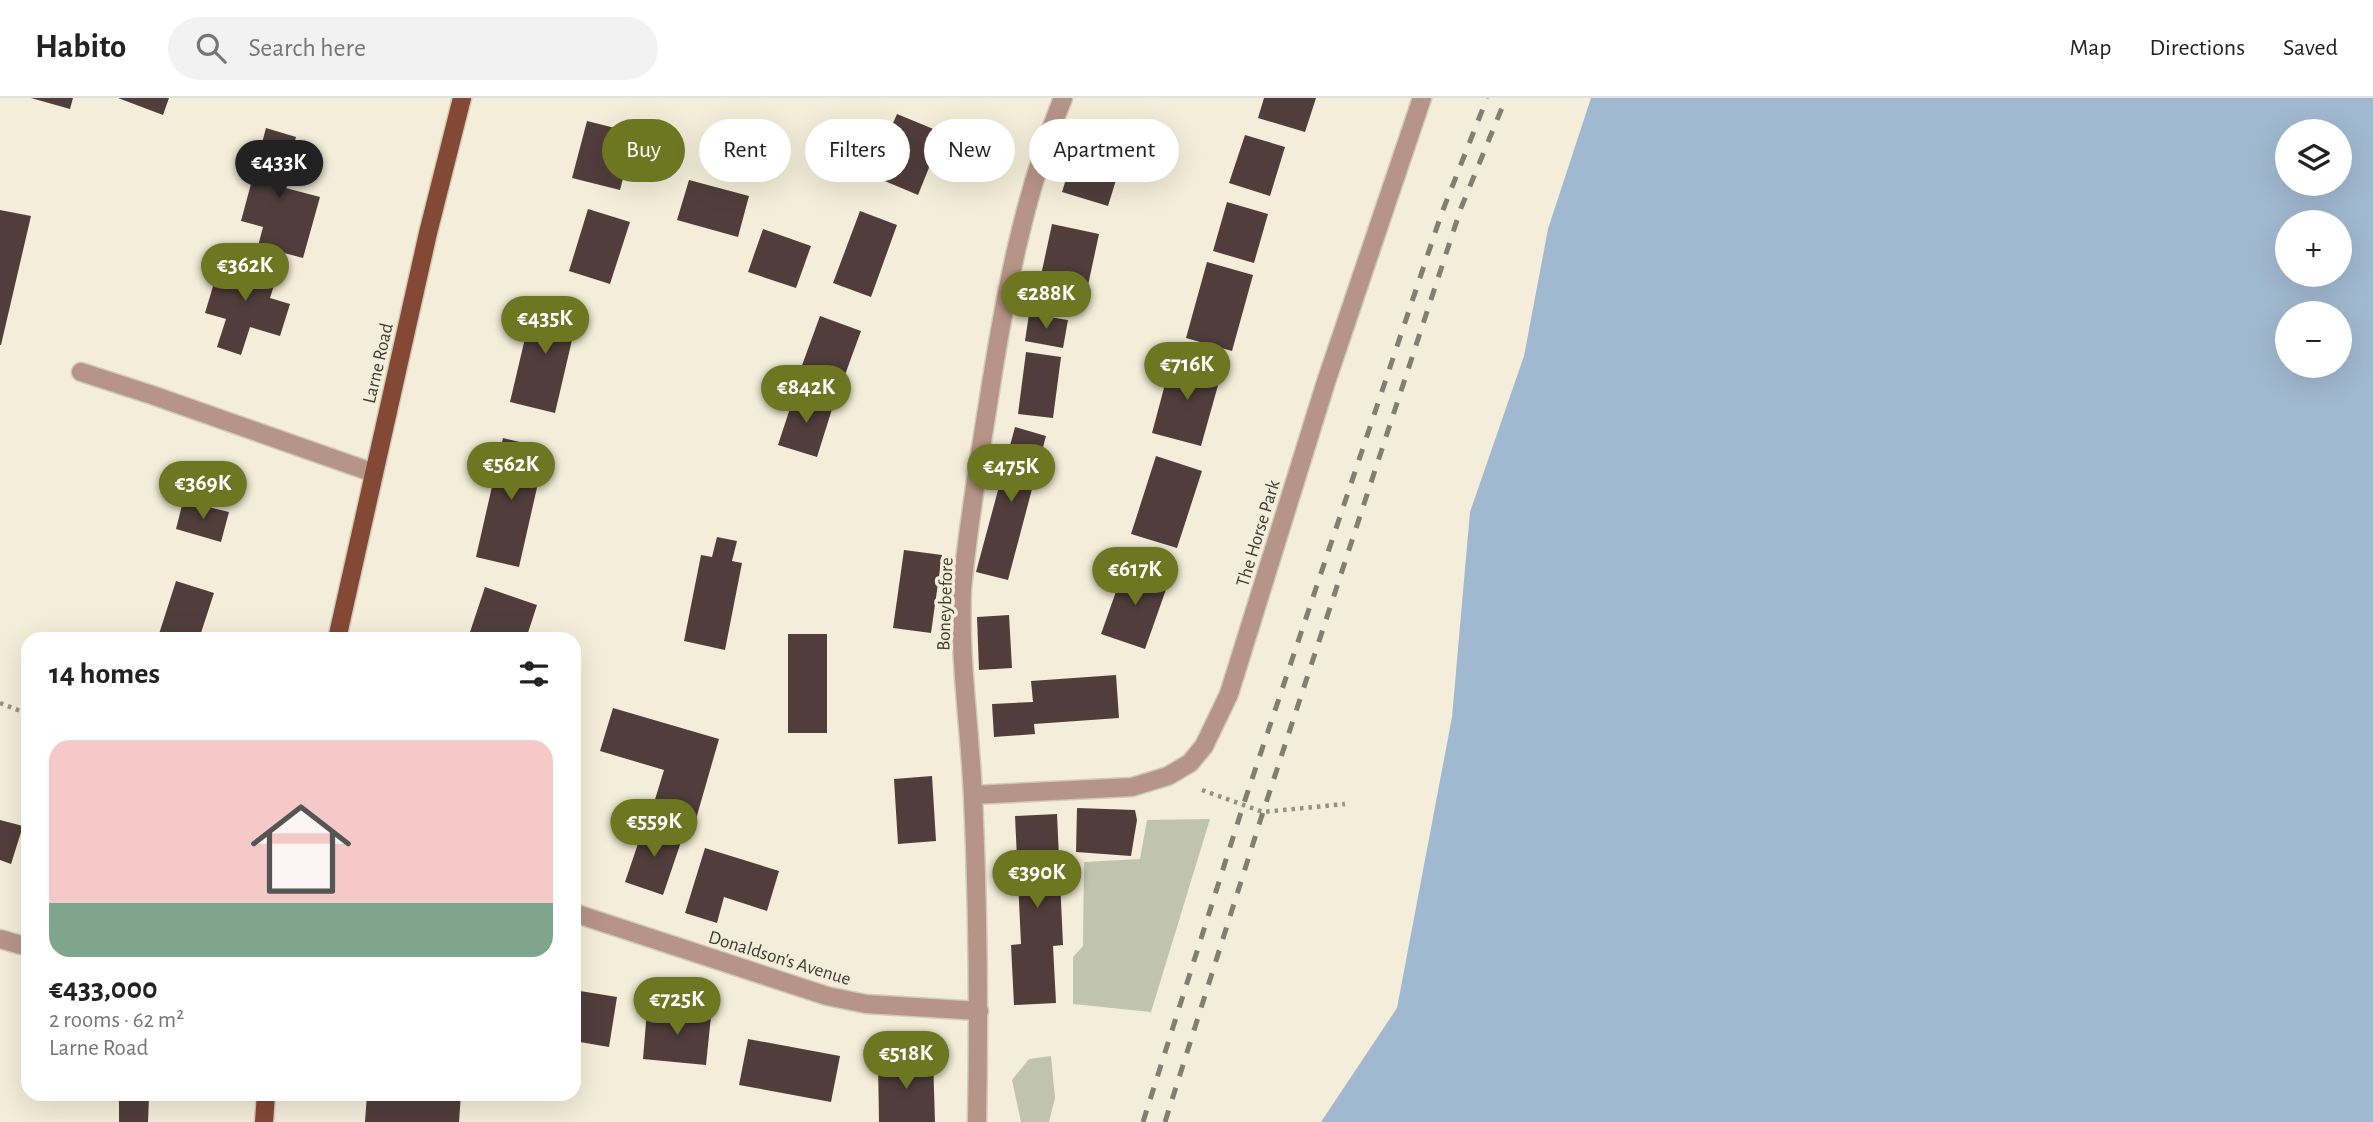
<!DOCTYPE html>
<meta charset="utf-8">
<style>
body{margin:0;font-family:"Alegreya Sans",sans-serif;background:#f2f2f2;color:#222;height:100vh;display:flex;flex-direction:column;font-size:26px;white-space:nowrap}
*{box-sizing:border-box;margin:0}
p{font-size:23px;color:#767676}
.icon{flex:none;width:38px;height:38px;fill:none;stroke:currentColor;stroke-width:2;stroke-linecap:round;stroke-linejoin:round}
.map{position:relative;flex:1;overflow:hidden}
.sheet{position:absolute;left:21px;top:534px;width:560px;height:469px;display:flex;flex-direction:column;background:#fff;border-radius:21px;box-shadow:0 7px 28px #0002}
.sheet>*{flex:none}
.guide{position:absolute;left:602px;top:21px;width:665px;height:63px;display:flex;gap:14px}
.tools{position:absolute;left:2275px;top:21px;display:grid;gap:14px}
.tools a{display:grid;place-items:center;width:77px;height:77px;border-radius:50%;background:#fff;box-shadow:0 7px 28px #0002;font-size:35px}
.price{position:absolute;translate:-50% -60px;padding:0 16px;border-radius:24px;background:#6d7621;color:#fff;font-size:23px;line-height:46px;filter:drop-shadow(0 2px 4px #0008)}
.price::after{content:'';position:absolute;left:50%;top:42px;width:21px;height:16px;margin-left:-10px;background:inherit;clip-path:polygon(0 0,100% 0,50% 100%)}
.price.selected{background:#222;color:#fff}
ul{padding:0;list-style:none}
li{display:grid;align-content:center;gap:14px;height:371px;padding:0 28px}
li span{display:grid;place-items:center;height:217px;border-radius:21px;color:#555}
li>.icon{margin-inline-start:auto}
span .icon{width:126px;height:126px;fill:#fffc;stroke-width:1}
li b{font-size:30px}
h2{display:flex;justify-content:space-between;align-items:center;height:84px;padding:0 28px;font-size:30px}
.pill{padding:0 24px;border-radius:32px;background:#fff;box-shadow:0 7px 28px #0002;font-size:24px;line-height:63px}
.pill.selected{background:#6d7621;color:#fff}
header{display:flex;align-items:center;gap:42px;box-sizing:border-box;height:98px;padding:0 35px;background:#fff;border-bottom:2px solid #e0e0e0}
header strong{font-size:33px}
nav{display:flex;gap:38px;margin-inline-start:auto;font-size:24px}
.search{width:490px;height:63px;background:#f2f2f2;display:flex;align-items:center;gap:18px;box-sizing:border-box;padding:0 24px;border-radius:38px;color:#767676;font-size:26px}
.map>svg:first-child{display:block}
.green{fill:#c0c3ad}
.water{fill:#a1b9d0;fill-rule:evenodd}
.building{fill:#513e3c}
.lines{fill:none;stroke-linecap:round;stroke-linejoin:round}
.minor-casing{stroke:#d0cab8;stroke-width:21}
.major-casing{stroke:#d0cab8;stroke-width:21}
.path{stroke:#969183;stroke-width:4.5;stroke-dasharray:3.5 5;stroke-linecap:butt}
.minor{stroke:#b79488;stroke-width:18}
.major{stroke:#844934;stroke-width:18}
.rail{stroke:#827e72;stroke-width:5;stroke-dasharray:12 12;stroke-linecap:butt}
.labels{text-anchor:middle;stroke-width:7;stroke-linejoin:round;paint-order:stroke}
.street-label{font-size:19px;fill:#3e3c34;stroke:#f4edd9}
</style>
<header>
<strong>Habito</strong>
<div class="search"><svg class="icon" aria-label="search" viewBox="0 0 24 24"><circle cx="10" cy="10" r="6"/><path d="M15 15l6 6"/></svg>Search here</div>
<nav><a>Map</a><a>Directions</a><a>Saved</a></nav>
</header>
<div class="map">
<svg width="2373" height="1024" viewBox="0 0 2373 1024">
<rect width="100%" height="100%" fill="#f4edd9"/>
<path class="green" d="M1210,721l-59,193 -78,-8v-47l10,-11 1,-84 56,-3 7,-39z
M1051,958l4,42 -6,24h-28l-9,-42 17,-21z"/>
<path class="water" d="M1591,0h782v1024h-1052l76,-114 55,-291 18,-205 54,-156 24,-127zM2287,33h53v53h-53zM2287,124h53v53h-53zM2287,215h53v53h-53z"/>
<path class="building" d="M31,0h42l-3,11z
M118,0h51l-6,17z
M1264,0h52l-11,34 -47,-14z
M897,16l46,19 -25,62 -69,-29 10,-24 22,8z
M587,23l48,12 -15,57 -48,-12z
M266,30l30,9 -14,50 38,10 -17,61 -45,-12 5,-19 -22,-6z
M1245,37l40,12 -15,49 -41,-13z
M1079,39l46,14 -17,55 -46,-14z
M689,82l60,16 -11,41 -61,-17z
M1227,104l41,12 -14,49 -41,-12z
M588,111l42,13 -20,62 -41,-13z
M0,112l31,6 -30,129h-1z
M860,113l37,14 -26,72 -38,-14z
M1052,126l47,10 -12,56 -47,-10z
M763,131l48,17 -15,42 -48,-16z
M222,158l56,17 -8,25 20,6 -10,32 -30,-9 -9,28 -24,-8 9,-28 -21,-6z
M1207,164l46,13 -21,76 -46,-13z
M534,202l45,10 -24,103 -45,-11z
M1029,216l39,6 -5,28 -38,-7z
M820,218l41,15 -19,52 -41,-15z
M1026,254l35,5 -8,61 -35,-4z
M1172,260l50,13 -21,75 -49,-13z
M795,295l38,13 -16,51 -39,-12z
M1015,329l31,9 -38,144 -32,-8z
M503,340l43,10 -27,119 -43,-10z
M1156,358l46,15 -25,77 -46,-14z
M183,403l46,11 -8,30 -45,-13z
M717,439l20,4 -5,20 10,2 -17,87 -41,-9 17,-86 11,2z
M904,452l38,5 -11,78 -38,-5z
M1125,468l44,15 -24,68 -44,-15z
M176,483l38,12 -15,46h-25l-15,-5z
M485,489l52,18 -11,34 -58,-1z
M1009,517l3,53 -33,2 -2,-53z
M788,536h39v99h-39z
M1116,577l3,43 -85,6 1,10 -41,3 -2,-33 41,-2 -2,-21z
M613,610l106,31 -23,80 -43,-13 11,-36 -64,-19z
M932,678l4,65 -38,3 -4,-65z
M1077,710l58,2 2,10 -6,36 -55,-4z
M1057,716l6,131 -10,1 3,57 -42,2 -3,-60 10,-1 -6,-128z
M0,722l23,6 -12,38 -11,-4z
M645,725l38,13 -20,59 -38,-13z
M705,750l74,23 -12,40 -43,-14 -7,26 -32,-10z
M574,892l43,7 -8,50 -35,-6z
M647,912l64,6 -5,49 -63,-6z
M748,941l92,17 -9,46 -92,-17z
M933,960l2,64h-56l-1,-62z
M367,996h94l-2,28h-94z
M119,999h30l-1,25h-29z"/>
<g class="lines">
<defs>
<path id="minor" d="M81,274l71,23 222,78
M973,697l159,-8 36,-11 22,-13 14,-17 25,-52 97,-312 96,-284
M574,815l253,83 39,8 113,7
M0,841l28,8
M977,1024c2,-108 1,-217 -4,-325 -3,-69 -14,-138 -11,-208 6,-62 16,-124 26,-185 16,-104 35,-208 75,-306"/>
<path id="major" d="M337,541l91,-406 34,-135
M264,1024l2,-28"/>
</defs>
<use href="#minor" class="minor-casing"/>
<use href="#major" class="major-casing"/>
<path class="path" d="M0,605l28,11
M1202,692l61,22 82,-8"/>
<use href="#minor" class="minor"/>
<use href="#major" class="major"/>
<path class="rail" d="M1143,1024l100,-316 198,-591 46,-117
M1165,1024l98,-310 198,-604 45,-110"/>
</g>
<g class="labels">
<g class="street-label">
<text transform="translate(377 265) rotate(-77)" y="7">Larne Road</text>
<text transform="translate(1257 435) rotate(-73)" y="7">The Horse Park</text>
<text transform="translate(944 506) rotate(-88)" y="7">Boneybefore</text>
<text transform="translate(780 859) rotate(17)" y="7">Donaldson's Avenue</text>
</g>
</g>
</svg>
<div class="tools">
<a><svg class="icon" aria-label="layers" viewBox="0 0 24 24"><path d="M12 4l9 5-9 5-9-5zM3 14l9 5 9-5"/></svg></a>
<a>+</a>
<a>−</a>
</div>
<b class="price selected" style="left:279px;top:102px">€433K</b>
<b class="price" style="left:245px;top:205px">€362K</b>
<b class="price" style="left:1046px;top:233px">€288K</b>
<b class="price" style="left:545px;top:258px">€435K</b>
<b class="price" style="left:1187px;top:304px">€716K</b>
<b class="price" style="left:806px;top:327px">€842K</b>
<b class="price" style="left:511px;top:404px">€562K</b>
<b class="price" style="left:1011px;top:406px">€475K</b>
<b class="price" style="left:203px;top:423px">€369K</b>
<b class="price" style="left:1135px;top:509px">€617K</b>
<b class="price" style="left:654px;top:761px">€559K</b>
<b class="price" style="left:1037px;top:812px">€390K</b>
<b class="price" style="left:677px;top:939px">€725K</b>
<b class="price" style="left:906px;top:993px">€518K</b>
<div class="guide">
<a class="pill selected">Buy</a>
<a class="pill">Rent</a>
<a class="pill">Filters</a>
<a class="pill">New</a>
<a class="pill">Apartment</a>
</div>
<section class="sheet">
<h2>14 homes<svg class="icon" aria-label="filters" viewBox="0 0 24 24"><path d="M4 7h16M4 17h16"/><circle cx="9" cy="7" r="2"/><circle cx="15" cy="17" r="2"/></svg></h2>
<ul>
<li><span style="background:linear-gradient(#f6c9c9 75%,#7fa58c 0)"><svg class="icon" aria-label="home" viewBox="0 0 24 24"><path d="M3 11l9-7 9 7M6 9v11h12V9"/></svg></span><div><b>€433,000</b><p>2 rooms · 62 m²</p><p>Larne Road</p></div></li>
</ul>
</section>
</div>
